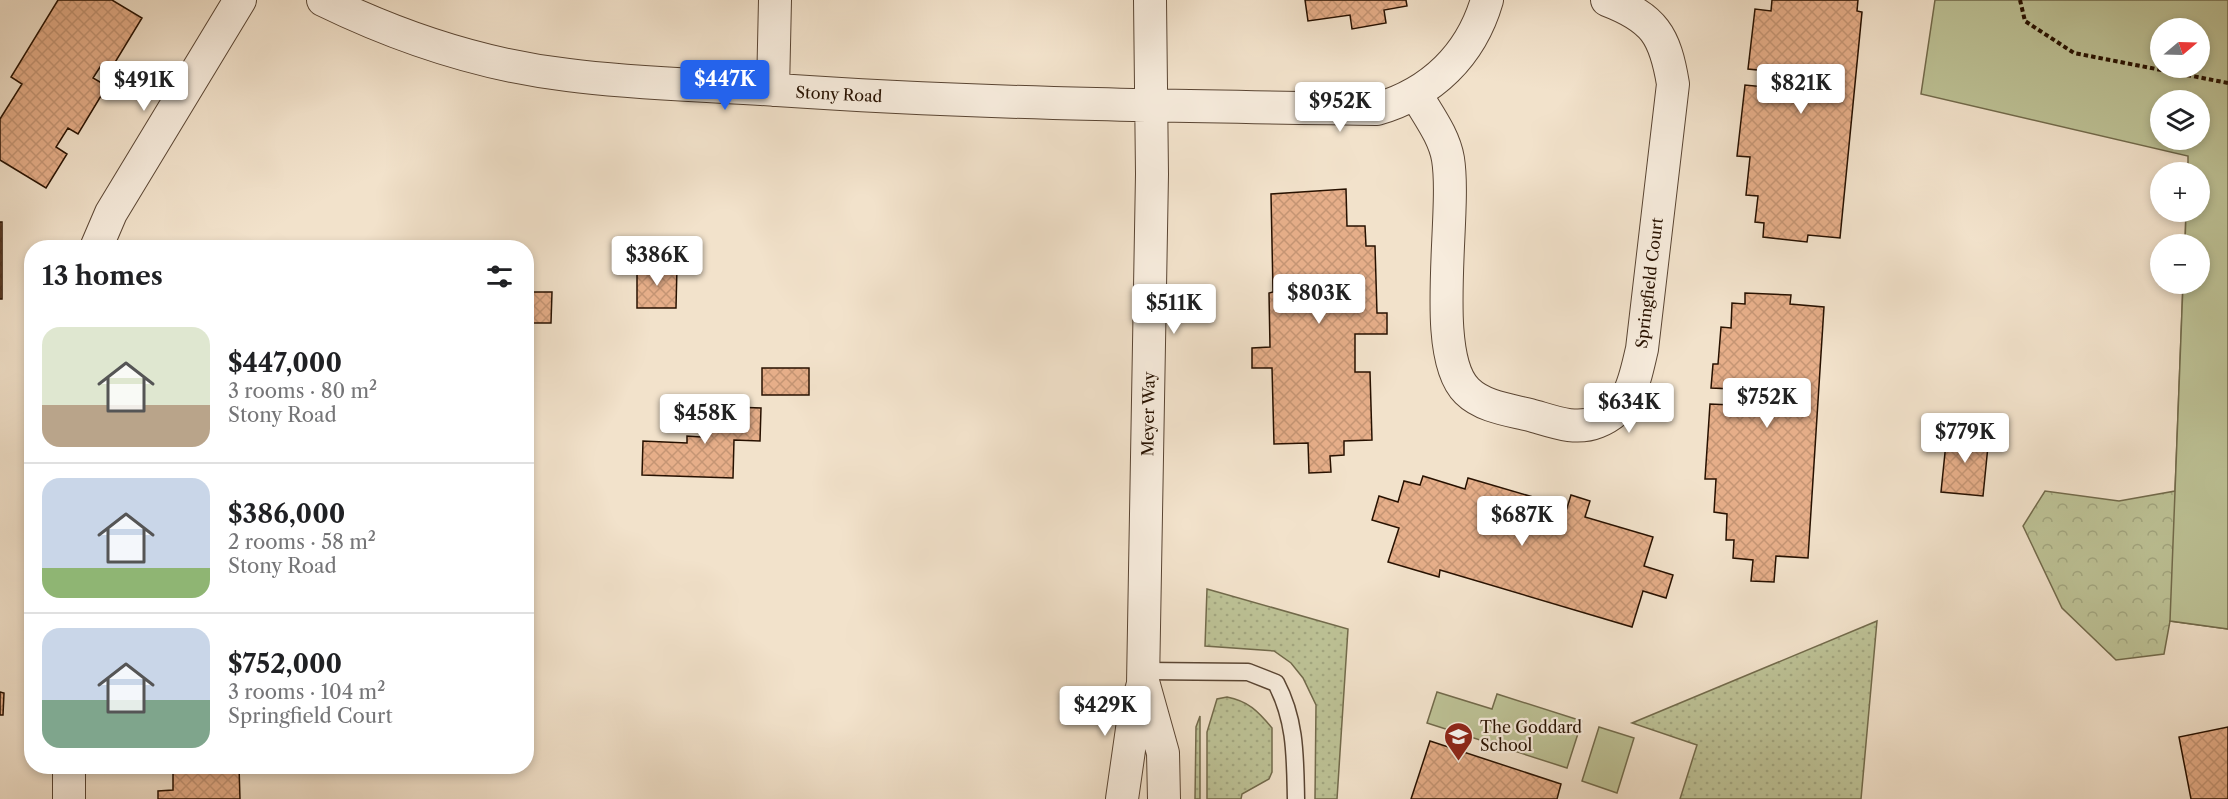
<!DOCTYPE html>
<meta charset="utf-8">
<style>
body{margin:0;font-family:"Libre Caslon Text",serif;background:#f2f2f2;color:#202124;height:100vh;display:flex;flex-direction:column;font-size:22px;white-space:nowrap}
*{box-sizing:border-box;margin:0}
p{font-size:20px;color:#757577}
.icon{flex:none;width:33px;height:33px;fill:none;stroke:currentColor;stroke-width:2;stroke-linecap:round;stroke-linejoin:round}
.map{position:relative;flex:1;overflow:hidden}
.details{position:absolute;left:24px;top:240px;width:510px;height:534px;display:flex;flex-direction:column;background:#fff;border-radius:24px;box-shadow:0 3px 9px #0003}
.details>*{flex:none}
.needle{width:39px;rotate:71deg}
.tools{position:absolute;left:2150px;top:18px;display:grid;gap:12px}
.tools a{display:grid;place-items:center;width:60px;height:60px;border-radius:50%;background:#fff;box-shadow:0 3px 9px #0003;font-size:30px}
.price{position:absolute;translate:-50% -51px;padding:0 14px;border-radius:6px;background:#fff;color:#222;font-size:20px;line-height:39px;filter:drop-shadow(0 2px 3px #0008)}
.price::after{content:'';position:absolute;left:50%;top:36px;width:18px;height:14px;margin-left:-9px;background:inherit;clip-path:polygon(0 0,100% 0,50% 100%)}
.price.current{background:#2563eb;color:#fff}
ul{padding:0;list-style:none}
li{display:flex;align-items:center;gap:18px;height:150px;padding:0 18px}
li+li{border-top:2px solid #e0e0e0}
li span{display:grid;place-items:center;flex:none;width:168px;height:120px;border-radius:18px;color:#555}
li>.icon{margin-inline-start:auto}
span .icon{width:72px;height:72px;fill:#fffc;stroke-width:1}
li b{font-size:26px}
h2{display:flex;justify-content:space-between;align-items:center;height:72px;padding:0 18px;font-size:26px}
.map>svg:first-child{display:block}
.grass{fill:url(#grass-dots);stroke:#726a4b;stroke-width:1.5}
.forest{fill:url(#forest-crowns);stroke:#726a4b;stroke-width:1.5}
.green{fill:#bdc296;stroke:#726a4b;stroke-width:1.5;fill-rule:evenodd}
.building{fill:url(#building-cross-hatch);stroke:#271100;stroke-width:1.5}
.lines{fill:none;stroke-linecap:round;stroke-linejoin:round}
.lane-casing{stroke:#5a4533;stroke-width:19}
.street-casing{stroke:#5a4533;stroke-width:34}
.path{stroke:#271100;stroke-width:4;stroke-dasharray:4.5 3;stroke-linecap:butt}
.lane{stroke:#f7ecdd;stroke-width:16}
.street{stroke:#f7ecdd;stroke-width:32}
.labels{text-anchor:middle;stroke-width:4.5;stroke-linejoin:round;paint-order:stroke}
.street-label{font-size:16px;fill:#271100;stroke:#f7ecdd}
.poi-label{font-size:16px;fill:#271100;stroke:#f7ecdd;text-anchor:start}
</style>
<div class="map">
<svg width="2228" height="799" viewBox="0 0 2228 799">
<defs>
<pattern id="grass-dots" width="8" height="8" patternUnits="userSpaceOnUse" patternTransform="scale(1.5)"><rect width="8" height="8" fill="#bdc296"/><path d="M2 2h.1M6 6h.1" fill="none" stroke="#a2a680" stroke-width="1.8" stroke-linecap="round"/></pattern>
<pattern id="forest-crowns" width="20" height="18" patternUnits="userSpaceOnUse" patternTransform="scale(1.5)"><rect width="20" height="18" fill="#bdc296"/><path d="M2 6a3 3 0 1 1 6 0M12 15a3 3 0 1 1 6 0" fill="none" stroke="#a2a680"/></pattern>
<pattern id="building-cross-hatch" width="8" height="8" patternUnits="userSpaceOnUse" patternTransform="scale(1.5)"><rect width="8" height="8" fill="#e6ae89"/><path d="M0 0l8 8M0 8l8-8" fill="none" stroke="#c59574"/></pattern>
</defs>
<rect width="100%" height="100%" fill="#f2e2cb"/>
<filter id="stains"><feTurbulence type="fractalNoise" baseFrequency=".00333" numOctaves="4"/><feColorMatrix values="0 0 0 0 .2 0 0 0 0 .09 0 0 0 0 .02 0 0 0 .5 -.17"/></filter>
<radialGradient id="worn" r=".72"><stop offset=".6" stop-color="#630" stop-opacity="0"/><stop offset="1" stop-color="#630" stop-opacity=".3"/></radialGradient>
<path class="grass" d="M1207,589l141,40 -11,170h-22l1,-94 -13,-27 -12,-15 -17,-12 -69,-5z
M1877,621l-16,178h-181l17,-54 -65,-22z
M1227,697c21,4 31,14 45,31v44l-3,7 -27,15 -1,5h-34v-67l10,-33z
M1200,716v83h-5l1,-72z"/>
<path class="forest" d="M2228,165v464l-58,-8 -6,33 -48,6 -54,-52 -39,-82 22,-35 74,10 56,-10 8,-207h16v-40h-14l1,-32h13v-40h-11z"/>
<path class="green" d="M1935,0h293v629l-58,-8 13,-337h16v-40h-14l1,-32h13v-40h-11v-16l-267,-62zM2160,28h39v40h-39zM2160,100h39v40h-39z
M1437,692l55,17 5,-15 85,27 -15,47 -140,-45z
M1599,727l35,11 -17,55 -35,-12z"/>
<path class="building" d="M58,0h54l30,18 -31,51 -9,-5 -9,14 14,8 -29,48 -10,-6 -12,19 11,7 -21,34 -46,-28v-41l22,-35 -11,-7z
M1305,0h101l1,6 -23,4 2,13 -34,6 -2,-14 -42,6z
M1772,0h86l-1,11 5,1 -22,226 -32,-3 -1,7 -44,-5 1,-14 -9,-1 3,-26 -12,-1 4,-38 -13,-1 8,-71 20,2 2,-16 -19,-2 7,-60 16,2z
M1346,189l1,37h18l1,20h9l2,67h10v21h-32v38h15l2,68 -28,1v14l-14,1 1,16 -22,1 -1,-30 -34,1 -2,-76h-20v-20l18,-1 -1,-54 4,-1 -2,-98z
M0,222h2v77h-2z
M637,266h40l-1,42h-39z
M526,292h26l-1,31h-25z
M1745,293l46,2 -1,9 34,3 -16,251 -32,-2 -2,26 -23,-1 2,-21 -20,-2 1,-18h-8l1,-26 -13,-2 2,-33h-11l5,-75 22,1 1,-16 -22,-1 2,-24h5l3,-37 10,1 1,-25 13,1z
M762,368h47v27h-47z
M703,406l58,2 -1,33 -26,-1 -1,38 -91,-3 1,-34 44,2v-7l14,1z
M1947,433l42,3 -6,60 -42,-4z
M1423,476l42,13 3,-11 82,24 -5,17 17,5 9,-29 19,6 -5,16 68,20 -9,29 29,9 -7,23 -23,-7 -11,36 -192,-57 -1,7 -51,-15 11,-34 -27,-8 7,-24 19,6 6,-21 16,4z
M0,692l4,1 -1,22h-3z
M2228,727v72h-37l-12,-62z
M1430,741l131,43 -4,15h-146z
M155,766h84l1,33h-82v-8l15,-1v-18h-18z"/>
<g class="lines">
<defs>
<path id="lane" d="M1144,671l104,1 28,11c20,38 19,74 20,116"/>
<path id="street" d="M323,0c78,38 159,65 245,75 69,9 139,10 209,15 199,14 399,16 600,19 55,-16 94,-54 110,-109
M773,90l2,-90
M1416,94c11,20 28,41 32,65 9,55 -19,195 19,232 16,16 43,19 63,24 22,6 45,16 67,7 34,-14 37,-40 45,-73l31,-265c-8,-49 -19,-66 -66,-84
M96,248l15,-35 129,-213
M1144,685l19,68 1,46
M69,799v-33
M1122,799l12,-84 9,-31 9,-510 -2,-174"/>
</defs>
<use href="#lane" class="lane-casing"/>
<use href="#street" class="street-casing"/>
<path class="path" d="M2020,0l5,21 49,32 154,30"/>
<use href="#lane" class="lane"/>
<use href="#street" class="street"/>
</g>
<defs>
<symbol id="school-pin" viewBox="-11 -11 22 30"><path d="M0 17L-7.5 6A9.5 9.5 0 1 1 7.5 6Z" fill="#8f2418" stroke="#f7ecdd"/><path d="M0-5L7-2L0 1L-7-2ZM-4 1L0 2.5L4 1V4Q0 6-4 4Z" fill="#fff"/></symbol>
</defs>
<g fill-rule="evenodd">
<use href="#school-pin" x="1442" y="720" width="33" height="45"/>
</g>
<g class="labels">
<g class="street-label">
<text transform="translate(839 94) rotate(3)" y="6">Stony Road</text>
<text transform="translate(1649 283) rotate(-83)" y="6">Springfield Court</text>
<text transform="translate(1148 414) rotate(-89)" y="6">Meyer Way</text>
</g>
<g class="poi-label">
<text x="1480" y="733">The Goddard<tspan x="1480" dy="18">School</tspan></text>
</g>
</g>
<rect width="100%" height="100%" filter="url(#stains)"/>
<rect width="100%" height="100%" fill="url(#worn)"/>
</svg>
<div class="tools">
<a><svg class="needle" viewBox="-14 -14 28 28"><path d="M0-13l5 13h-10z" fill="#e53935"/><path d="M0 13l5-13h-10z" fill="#757577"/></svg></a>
<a><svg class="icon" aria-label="layers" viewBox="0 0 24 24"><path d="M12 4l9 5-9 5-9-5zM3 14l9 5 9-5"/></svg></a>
<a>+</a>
<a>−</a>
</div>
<b class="price current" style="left:725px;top:111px">$447K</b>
<b class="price" style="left:144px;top:112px">$491K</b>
<b class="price" style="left:1801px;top:115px">$821K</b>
<b class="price" style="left:1340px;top:133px">$952K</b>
<b class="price" style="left:657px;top:287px">$386K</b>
<b class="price" style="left:1319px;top:325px">$803K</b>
<b class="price" style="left:1174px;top:335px">$511K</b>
<b class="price" style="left:1767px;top:429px">$752K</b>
<b class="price" style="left:1629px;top:434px">$634K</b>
<b class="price" style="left:705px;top:445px">$458K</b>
<b class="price" style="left:1965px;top:464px">$779K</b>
<b class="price" style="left:1522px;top:547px">$687K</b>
<b class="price" style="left:1105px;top:737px">$429K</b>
<section class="details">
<h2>13 homes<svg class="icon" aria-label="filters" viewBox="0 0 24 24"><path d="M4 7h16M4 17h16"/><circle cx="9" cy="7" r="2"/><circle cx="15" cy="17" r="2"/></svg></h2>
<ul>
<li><span style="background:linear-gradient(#dfe7d0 65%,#b9a48a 0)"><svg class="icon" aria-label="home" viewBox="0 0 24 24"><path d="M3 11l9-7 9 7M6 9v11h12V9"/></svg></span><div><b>$447,000</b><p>3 rooms · 80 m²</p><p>Stony Road</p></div></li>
<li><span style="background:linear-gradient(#c9d6e8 75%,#8fb573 0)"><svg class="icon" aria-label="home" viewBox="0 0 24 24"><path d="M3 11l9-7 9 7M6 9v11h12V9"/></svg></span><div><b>$386,000</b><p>2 rooms · 58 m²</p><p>Stony Road</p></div></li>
<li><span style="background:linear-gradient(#c9d6e8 60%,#7fa58c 0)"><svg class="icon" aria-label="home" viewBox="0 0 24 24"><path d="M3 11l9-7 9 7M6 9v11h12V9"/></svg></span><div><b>$752,000</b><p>3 rooms · 104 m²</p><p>Springfield Court</p></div></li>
</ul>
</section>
</div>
